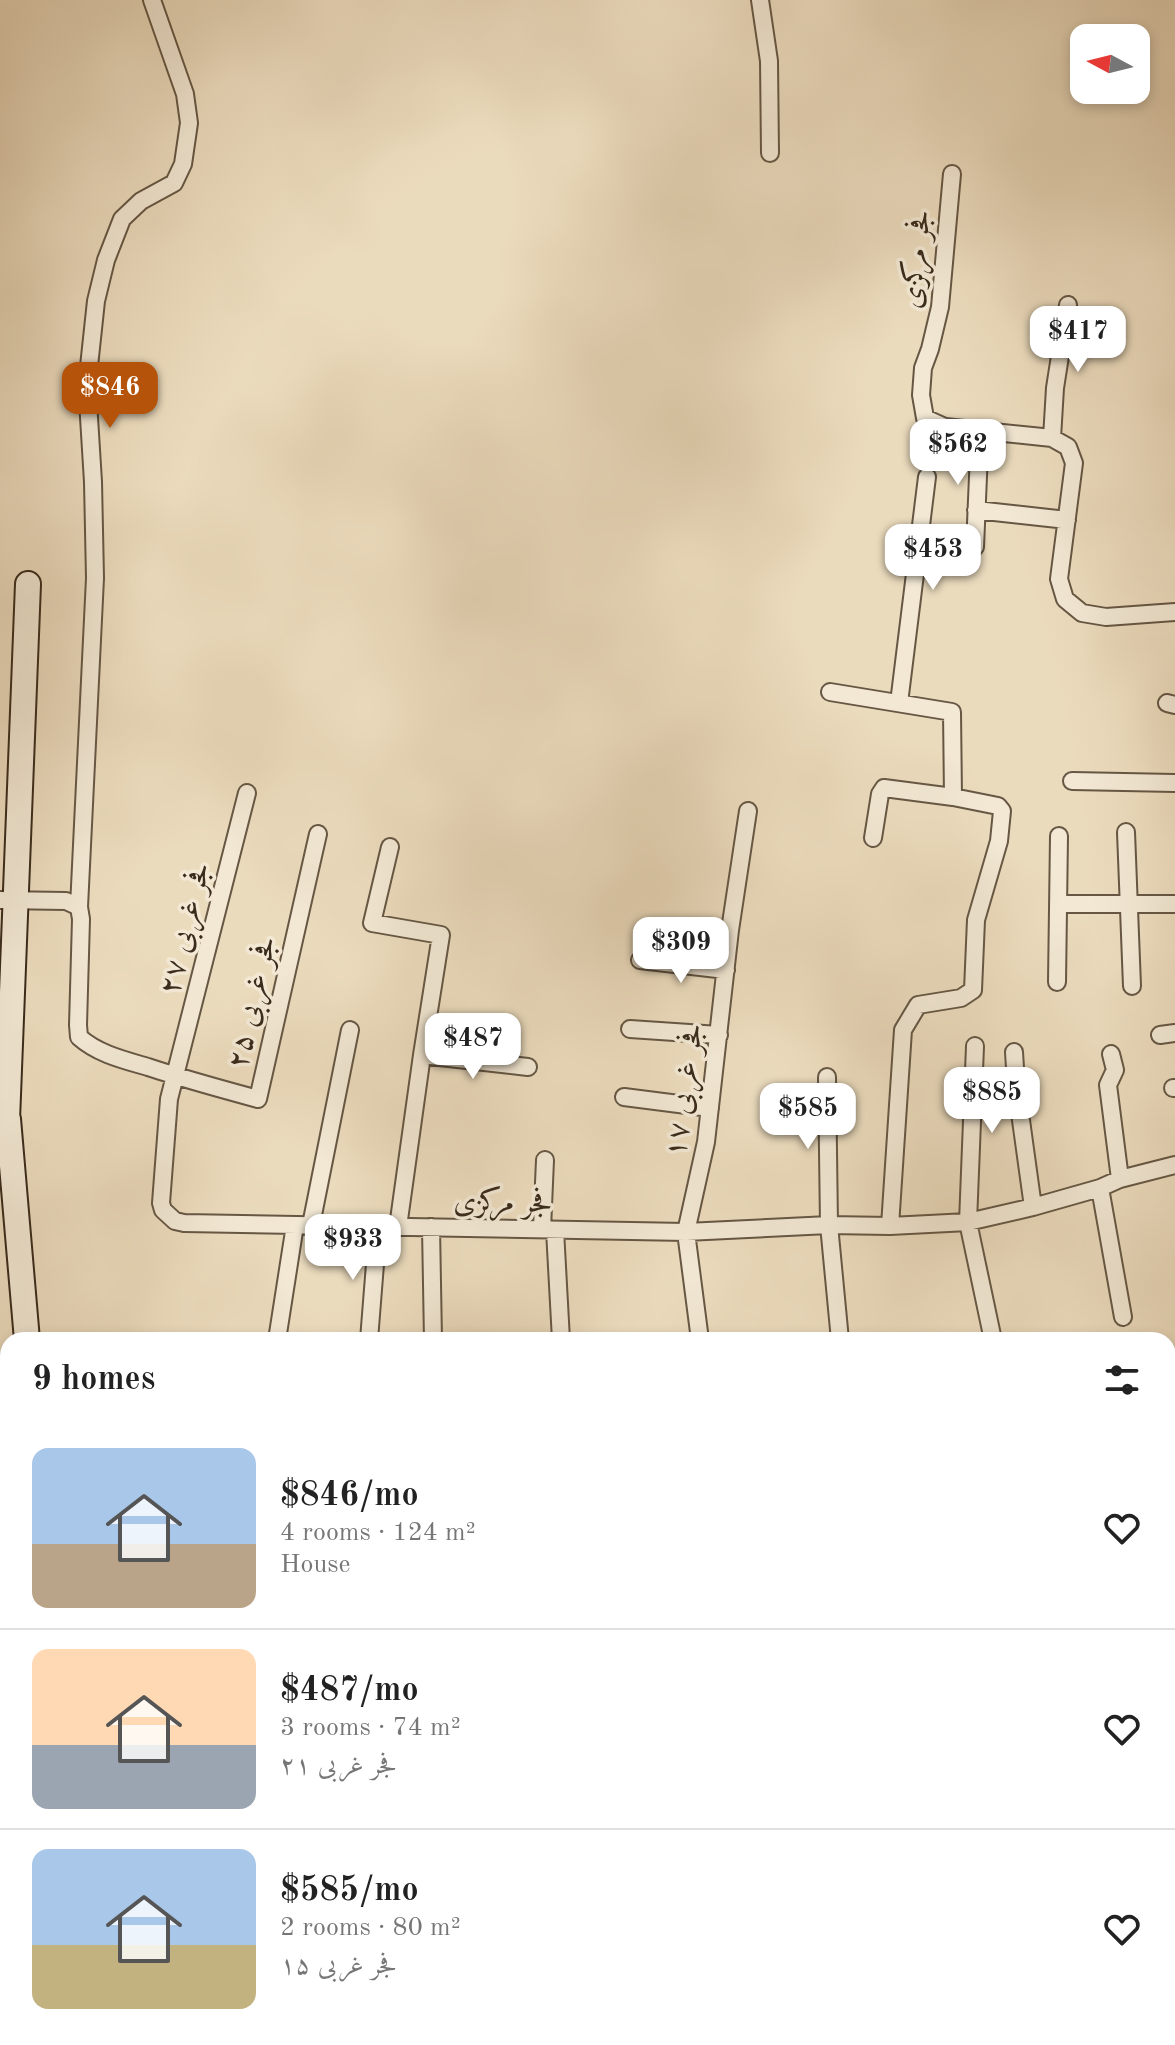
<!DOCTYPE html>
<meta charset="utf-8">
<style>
body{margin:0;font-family:"Old Standard TT",Amiri,serif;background:#f6f6f6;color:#222;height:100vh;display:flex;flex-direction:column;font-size:30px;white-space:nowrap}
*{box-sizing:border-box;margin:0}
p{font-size:26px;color:#767676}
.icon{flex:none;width:44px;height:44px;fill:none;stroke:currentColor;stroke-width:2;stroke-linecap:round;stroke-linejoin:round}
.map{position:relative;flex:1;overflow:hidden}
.panel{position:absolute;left:0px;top:1332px;width:1176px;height:714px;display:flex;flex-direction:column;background:#fff;border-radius:24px 24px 0 0;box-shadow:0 4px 12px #0003}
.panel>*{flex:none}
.needle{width:52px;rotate:277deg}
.controls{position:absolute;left:1070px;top:24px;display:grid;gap:16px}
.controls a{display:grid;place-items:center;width:80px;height:80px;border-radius:16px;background:#fff;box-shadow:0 4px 12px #0003;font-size:40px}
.price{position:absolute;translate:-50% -68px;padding:0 18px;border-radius:16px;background:#fff;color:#222;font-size:26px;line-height:52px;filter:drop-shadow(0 2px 4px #0008)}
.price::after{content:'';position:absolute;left:50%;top:48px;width:24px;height:18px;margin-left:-12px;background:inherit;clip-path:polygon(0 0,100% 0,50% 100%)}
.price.selected{background:#b45309;color:#fff}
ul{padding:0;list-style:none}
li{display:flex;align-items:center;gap:24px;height:200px;padding:0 32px}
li+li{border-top:2px solid #e0e0e0}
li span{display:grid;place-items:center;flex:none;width:224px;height:160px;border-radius:16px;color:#555}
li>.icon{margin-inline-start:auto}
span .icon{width:96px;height:96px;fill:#fffc;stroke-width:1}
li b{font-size:34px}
h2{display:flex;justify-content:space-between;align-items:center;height:96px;padding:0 32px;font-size:34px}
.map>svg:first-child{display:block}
.park{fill:url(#park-tufts);stroke:#797656;stroke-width:2}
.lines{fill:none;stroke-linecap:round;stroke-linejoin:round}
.street-casing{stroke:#665744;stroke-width:20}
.secondary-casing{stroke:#3a2b1c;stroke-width:28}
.street{stroke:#f2e8d4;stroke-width:16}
.secondary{stroke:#f2e8d4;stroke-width:24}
.labels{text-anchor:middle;stroke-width:7;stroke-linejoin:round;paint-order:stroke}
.street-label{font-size:30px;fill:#3a2b1c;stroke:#f2e8d4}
</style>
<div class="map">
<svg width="1175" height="2045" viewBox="0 0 1175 2045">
<defs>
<pattern id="park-tufts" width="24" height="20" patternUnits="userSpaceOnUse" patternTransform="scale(2)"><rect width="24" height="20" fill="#b8c090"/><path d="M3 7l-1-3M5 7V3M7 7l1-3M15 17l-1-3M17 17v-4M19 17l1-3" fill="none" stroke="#979c75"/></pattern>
</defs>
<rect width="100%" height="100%" fill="#ebdbbd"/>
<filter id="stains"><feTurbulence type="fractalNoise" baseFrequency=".0025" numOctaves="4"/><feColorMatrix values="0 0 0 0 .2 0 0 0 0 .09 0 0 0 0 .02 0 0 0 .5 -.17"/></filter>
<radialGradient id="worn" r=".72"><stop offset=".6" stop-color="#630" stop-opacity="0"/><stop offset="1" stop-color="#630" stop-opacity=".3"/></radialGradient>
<path class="park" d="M0,1449l8,61v528h44v7h-52z"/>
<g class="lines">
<defs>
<path id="street" d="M760,0l9,61 1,92
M952,174l-12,133 -10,42 -7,19 -2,27 4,23 20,9 107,11 16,9 6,16 -15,116 6,20 17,14 24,4 69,-5
M1052,438l3,-50 13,-83
M976,510l91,10
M975,547l5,-118
M830,692l122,20 1,85
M899,703l28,-226
M1167,703l8,2
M1072,781l103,2
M247,793l-78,306 -8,104 2,7 12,11 9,2 502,9 143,-7 61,1 78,-4 65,-15 67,-19 20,-9 55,-14
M1126,832l6,154
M873,838l7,-44 4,-6 69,9 45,9 4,5 -3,30 -23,79 -3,70 -12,8 -43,7 -15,25 -13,196
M390,847l-18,76 69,12 -19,120 -24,172
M0,900l66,1 13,6 2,12 -3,106 1,12c19,17 45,23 69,30 36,12 73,22 110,32l60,-265
M1059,904h116
M79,907l16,-329 -2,-96 -6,-97 9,-84 10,-41 16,-41 19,-18 33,-18 9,-19 6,-41 -4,-29 -33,-94
M640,960l86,10
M1057,982l2,-146
M630,1029l89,6
M1160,1035l15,-2
M975,1046l-7,176 25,118
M1014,1052l2,32 17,123
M1111,1054l4,16 -7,15 12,94
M422,1055l106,12
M827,1077l2,148 11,115
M1173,1088h2
M624,1097l86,11
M1100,1188l23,129
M311,1225l39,-195
M431,1227l2,113
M542,1229l3,-69
M555,1230l6,110
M277,1340l18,-115
M369,1340l9,-114
M700,1340l-14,-108 20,-90 24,-212 18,-119
M1168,1404l7,-1
M1168,1552l7,25
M0,1757l8,5
M0,1974h8
M30,2038v7
M255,2038l1,7
M407,2038l1,7
M576,2038l2,7
M799,2038l3,7
M950,2038l2,7
M1116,2038l3,7"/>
<path id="secondary" d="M0,1119h8l19,221
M7,1120l21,-536
M86,2038l1,7"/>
</defs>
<use href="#street" class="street-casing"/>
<use href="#secondary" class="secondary-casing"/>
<use href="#street" class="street"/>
<use href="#secondary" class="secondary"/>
</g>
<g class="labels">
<g class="street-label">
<text transform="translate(915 259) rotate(-84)" y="10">فجر مرکزی</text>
<text transform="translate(184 928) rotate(-76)" y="10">فجر غربی ۲۷</text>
<text transform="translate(251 1002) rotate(-77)" y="10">فجر غربی ۲۵</text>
<text transform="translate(683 1090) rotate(-82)" y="10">فجر غربی ۱۷</text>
<text transform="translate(503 1201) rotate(1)" y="10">فجر مرکزی</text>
</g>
</g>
<rect width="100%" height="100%" filter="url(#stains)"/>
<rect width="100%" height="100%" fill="url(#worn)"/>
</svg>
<div class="controls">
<a><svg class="needle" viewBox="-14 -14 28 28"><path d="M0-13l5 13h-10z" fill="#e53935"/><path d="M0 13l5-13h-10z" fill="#767676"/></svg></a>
</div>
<b class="price" style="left:1078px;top:374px">$417</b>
<b class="price selected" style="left:110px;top:430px">$846</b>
<b class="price" style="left:958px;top:487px">$562</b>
<b class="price" style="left:933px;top:592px">$453</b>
<b class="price" style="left:681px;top:985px">$309</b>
<b class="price" style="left:473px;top:1081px">$487</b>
<b class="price" style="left:992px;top:1135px">$885</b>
<b class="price" style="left:808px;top:1151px">$585</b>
<b class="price" style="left:353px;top:1282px">$933</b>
<section class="panel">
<h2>9 homes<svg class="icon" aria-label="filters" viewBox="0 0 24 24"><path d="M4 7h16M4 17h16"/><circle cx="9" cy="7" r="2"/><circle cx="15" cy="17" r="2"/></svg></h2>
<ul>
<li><span style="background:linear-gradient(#a9c7e8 60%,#b9a48a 0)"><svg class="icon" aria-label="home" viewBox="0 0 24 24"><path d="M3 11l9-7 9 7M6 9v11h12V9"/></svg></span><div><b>$846/mo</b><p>4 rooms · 124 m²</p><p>House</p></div><svg class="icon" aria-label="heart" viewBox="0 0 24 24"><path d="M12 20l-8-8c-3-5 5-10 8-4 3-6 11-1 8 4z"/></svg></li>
<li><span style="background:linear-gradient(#ffd9b3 60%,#9aa5b1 0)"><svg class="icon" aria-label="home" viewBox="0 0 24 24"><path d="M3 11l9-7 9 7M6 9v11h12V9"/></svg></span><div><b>$487/mo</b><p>3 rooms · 74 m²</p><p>فجر غربی ۲۱</p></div><svg class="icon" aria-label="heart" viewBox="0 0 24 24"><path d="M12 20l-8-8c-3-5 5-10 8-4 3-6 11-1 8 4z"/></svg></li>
<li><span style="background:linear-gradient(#a9c7e8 60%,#c2b280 0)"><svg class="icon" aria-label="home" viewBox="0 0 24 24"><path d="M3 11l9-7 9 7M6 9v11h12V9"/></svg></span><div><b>$585/mo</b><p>2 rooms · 80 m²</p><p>فجر غربی ۱۵</p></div><svg class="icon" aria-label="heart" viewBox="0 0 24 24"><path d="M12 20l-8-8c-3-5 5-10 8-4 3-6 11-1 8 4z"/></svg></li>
</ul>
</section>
</div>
